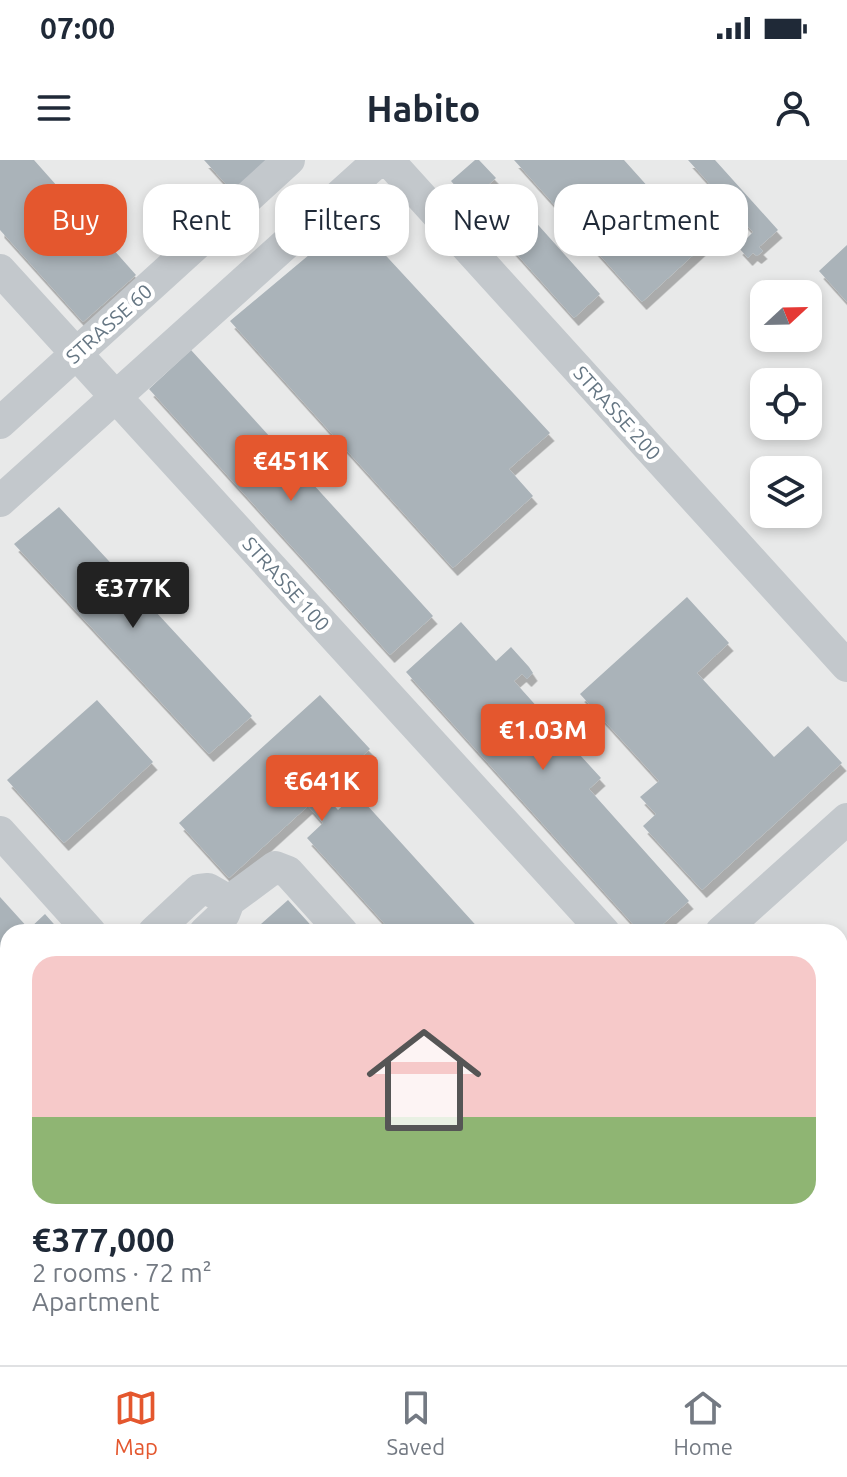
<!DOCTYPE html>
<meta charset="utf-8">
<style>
body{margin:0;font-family:Ubuntu,sans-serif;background:#f6f6f7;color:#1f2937;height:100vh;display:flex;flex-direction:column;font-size:30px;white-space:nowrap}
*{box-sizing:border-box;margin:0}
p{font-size:26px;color:#747a83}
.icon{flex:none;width:44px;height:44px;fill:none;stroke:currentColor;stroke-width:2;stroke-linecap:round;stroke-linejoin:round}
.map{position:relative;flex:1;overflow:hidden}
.sheet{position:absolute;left:0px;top:764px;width:848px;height:442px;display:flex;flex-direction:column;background:#fff;border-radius:24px 24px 0 0;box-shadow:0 4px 12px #0003}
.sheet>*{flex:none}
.guide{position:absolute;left:24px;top:24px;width:800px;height:72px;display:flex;gap:16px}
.needle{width:52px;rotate:68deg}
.fabs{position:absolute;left:750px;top:120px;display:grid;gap:16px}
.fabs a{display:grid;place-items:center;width:72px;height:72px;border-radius:16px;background:#fff;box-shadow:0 4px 12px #0003;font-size:40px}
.price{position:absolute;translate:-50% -68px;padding:0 18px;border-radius:8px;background:#e4572e;color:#fff;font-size:26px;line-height:52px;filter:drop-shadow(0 2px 4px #0008)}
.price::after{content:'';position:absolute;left:50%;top:48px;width:24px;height:18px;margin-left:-12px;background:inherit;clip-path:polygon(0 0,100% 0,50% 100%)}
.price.active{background:#222;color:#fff}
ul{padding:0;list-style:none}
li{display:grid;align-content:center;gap:16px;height:424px;padding:0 32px}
li span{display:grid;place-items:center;height:248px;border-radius:24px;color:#555}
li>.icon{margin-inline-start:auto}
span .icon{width:144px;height:144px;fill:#fffc;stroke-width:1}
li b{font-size:34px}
.pill{padding:0 28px;border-radius:24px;background:#fff;box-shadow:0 4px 12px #0003;font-size:28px;line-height:72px}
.pill.active{background:#e4572e;color:#fff}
.status{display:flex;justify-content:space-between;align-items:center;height:56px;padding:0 40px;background:#fff;direction:ltr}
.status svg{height:22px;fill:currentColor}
header{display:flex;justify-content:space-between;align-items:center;height:104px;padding:0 32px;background:#fff;font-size:36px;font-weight:600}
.menu{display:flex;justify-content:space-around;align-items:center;height:112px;border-top:2px solid #e0e1e3;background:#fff;font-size:22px;color:#747a83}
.menu a{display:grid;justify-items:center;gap:4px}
.menu .active{color:#e4572e}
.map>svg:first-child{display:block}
.built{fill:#e8e9e9;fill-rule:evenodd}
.building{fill:#aab3b9;filter:url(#shadow)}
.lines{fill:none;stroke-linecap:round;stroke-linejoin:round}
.minor{stroke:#c3c8cc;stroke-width:32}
.labels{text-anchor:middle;stroke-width:8;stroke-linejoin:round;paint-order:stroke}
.street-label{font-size:20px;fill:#657683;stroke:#fff}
</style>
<div class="status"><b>07:00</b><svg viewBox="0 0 49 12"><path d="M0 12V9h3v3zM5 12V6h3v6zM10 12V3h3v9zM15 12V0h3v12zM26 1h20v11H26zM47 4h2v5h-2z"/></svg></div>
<header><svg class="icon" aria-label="menu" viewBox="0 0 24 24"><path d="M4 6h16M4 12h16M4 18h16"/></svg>Habito<svg class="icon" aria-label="person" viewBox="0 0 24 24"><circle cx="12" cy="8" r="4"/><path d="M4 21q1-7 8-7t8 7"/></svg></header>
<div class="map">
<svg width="847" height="1205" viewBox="0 0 847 1205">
<defs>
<filter id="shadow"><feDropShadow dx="4.5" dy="8" stdDeviation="0" flood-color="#0004"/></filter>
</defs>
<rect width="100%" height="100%" fill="#fafaf8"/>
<path class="built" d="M0,0h847v1205h-847zM764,134h44v44h-44zM764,222h44v44h-44zM764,310h44v44h-44zM8,772h832v426h-832z"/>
<path class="building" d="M0,0h34l102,115 -53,47 -83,-92z
M204,0h67l-37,33z
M475,0h4l17,18 -27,24 -18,-21z
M514,0h110l78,87 -60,55z
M688,0h27l63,70 -19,17 4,4 -6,5 -4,-3 -5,5 -10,-11 15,-15z
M505,28l95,106 -26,24 -95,-106z
M352,59l198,214 -41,36 24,27 -80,72 -223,-247z
M847,85v57l-28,-31z
M191,190l242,266 -43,39 -241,-266z
M59,347l193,209 -43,38 -195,-210z
M687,437l42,46 -32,30 77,84 34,-31 34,37 -140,127 -59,-64 13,-12 -16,-17 19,-16 -79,-87z
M461,462l35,39 15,-14 18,20 4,6 -6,6 -5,-5 -8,7 34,38 -13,11 22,24 12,-11 32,35 -12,11 100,112 -35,31h-14l-234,-260z
M320,535l50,54 -48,43 16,18 18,-17 126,139h-90l-85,-94 16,-15 -15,-17 -79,72 -50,-55z
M97,540l56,62 -89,81 -57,-63z
M0,737l29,32 16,-15 16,18h-53v17l-8,8z
M288,740l29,32h-65z
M840,776l7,8v63l-7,-8z
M840,890l7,8v84l-7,-8z
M0,898l8,9v95l-8,-9z
M679,1198h67l7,7h-81z"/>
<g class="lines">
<path class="minor" d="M388,0l459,506
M0,110l604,662
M0,263l289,-263
M0,341l379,-341
M0,672l90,100
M154,772l45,-42 9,-1 21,12 46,-34 13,5 54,60
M205,772l19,-18 5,-13
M721,772l126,-113
M840,1038l7,8
M0,1078l8,10
M103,1198l6,7
M339,1198v7
M474,1198l7,7
M50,1205l7,-7
M214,1205l8,-7
M264,1205l8,-7"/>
</g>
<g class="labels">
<g class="street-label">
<text transform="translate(109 164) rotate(-42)" y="7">STRASSE 60</text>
<text transform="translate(617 253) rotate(48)" y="7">STRASSE 200</text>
<text transform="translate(286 424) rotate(48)" y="7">STRASSE 100</text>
</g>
</g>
</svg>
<div class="fabs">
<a><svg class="needle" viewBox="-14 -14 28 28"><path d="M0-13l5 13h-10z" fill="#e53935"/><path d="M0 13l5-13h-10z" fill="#747a83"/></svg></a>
<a><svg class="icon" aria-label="locate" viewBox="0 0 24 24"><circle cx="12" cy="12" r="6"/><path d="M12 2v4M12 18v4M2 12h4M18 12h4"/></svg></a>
<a><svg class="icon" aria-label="layers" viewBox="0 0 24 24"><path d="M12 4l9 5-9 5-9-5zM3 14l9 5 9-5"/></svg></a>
</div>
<b class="price" style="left:291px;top:343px">€451K</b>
<b class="price active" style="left:133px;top:470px">€377K</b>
<b class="price" style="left:543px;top:612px">€1.03M</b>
<b class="price" style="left:322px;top:663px">€641K</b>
<div class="guide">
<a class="pill active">Buy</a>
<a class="pill">Rent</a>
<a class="pill">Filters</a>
<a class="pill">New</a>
<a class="pill">Apartment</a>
</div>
<section class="sheet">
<ul>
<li><span style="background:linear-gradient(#f6c9c9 65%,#8fb573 0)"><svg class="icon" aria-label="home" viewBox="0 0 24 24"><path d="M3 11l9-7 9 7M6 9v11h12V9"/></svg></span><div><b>€377,000</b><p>2 rooms · 72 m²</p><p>Apartment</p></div></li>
</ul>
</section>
</div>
<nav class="menu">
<a class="active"><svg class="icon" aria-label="map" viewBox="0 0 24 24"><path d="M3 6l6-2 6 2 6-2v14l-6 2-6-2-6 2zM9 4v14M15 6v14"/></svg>Map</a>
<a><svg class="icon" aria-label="saved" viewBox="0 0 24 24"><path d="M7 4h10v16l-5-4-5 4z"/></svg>Saved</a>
<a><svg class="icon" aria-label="home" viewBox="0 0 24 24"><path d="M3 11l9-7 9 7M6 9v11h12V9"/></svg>Home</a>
</nav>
